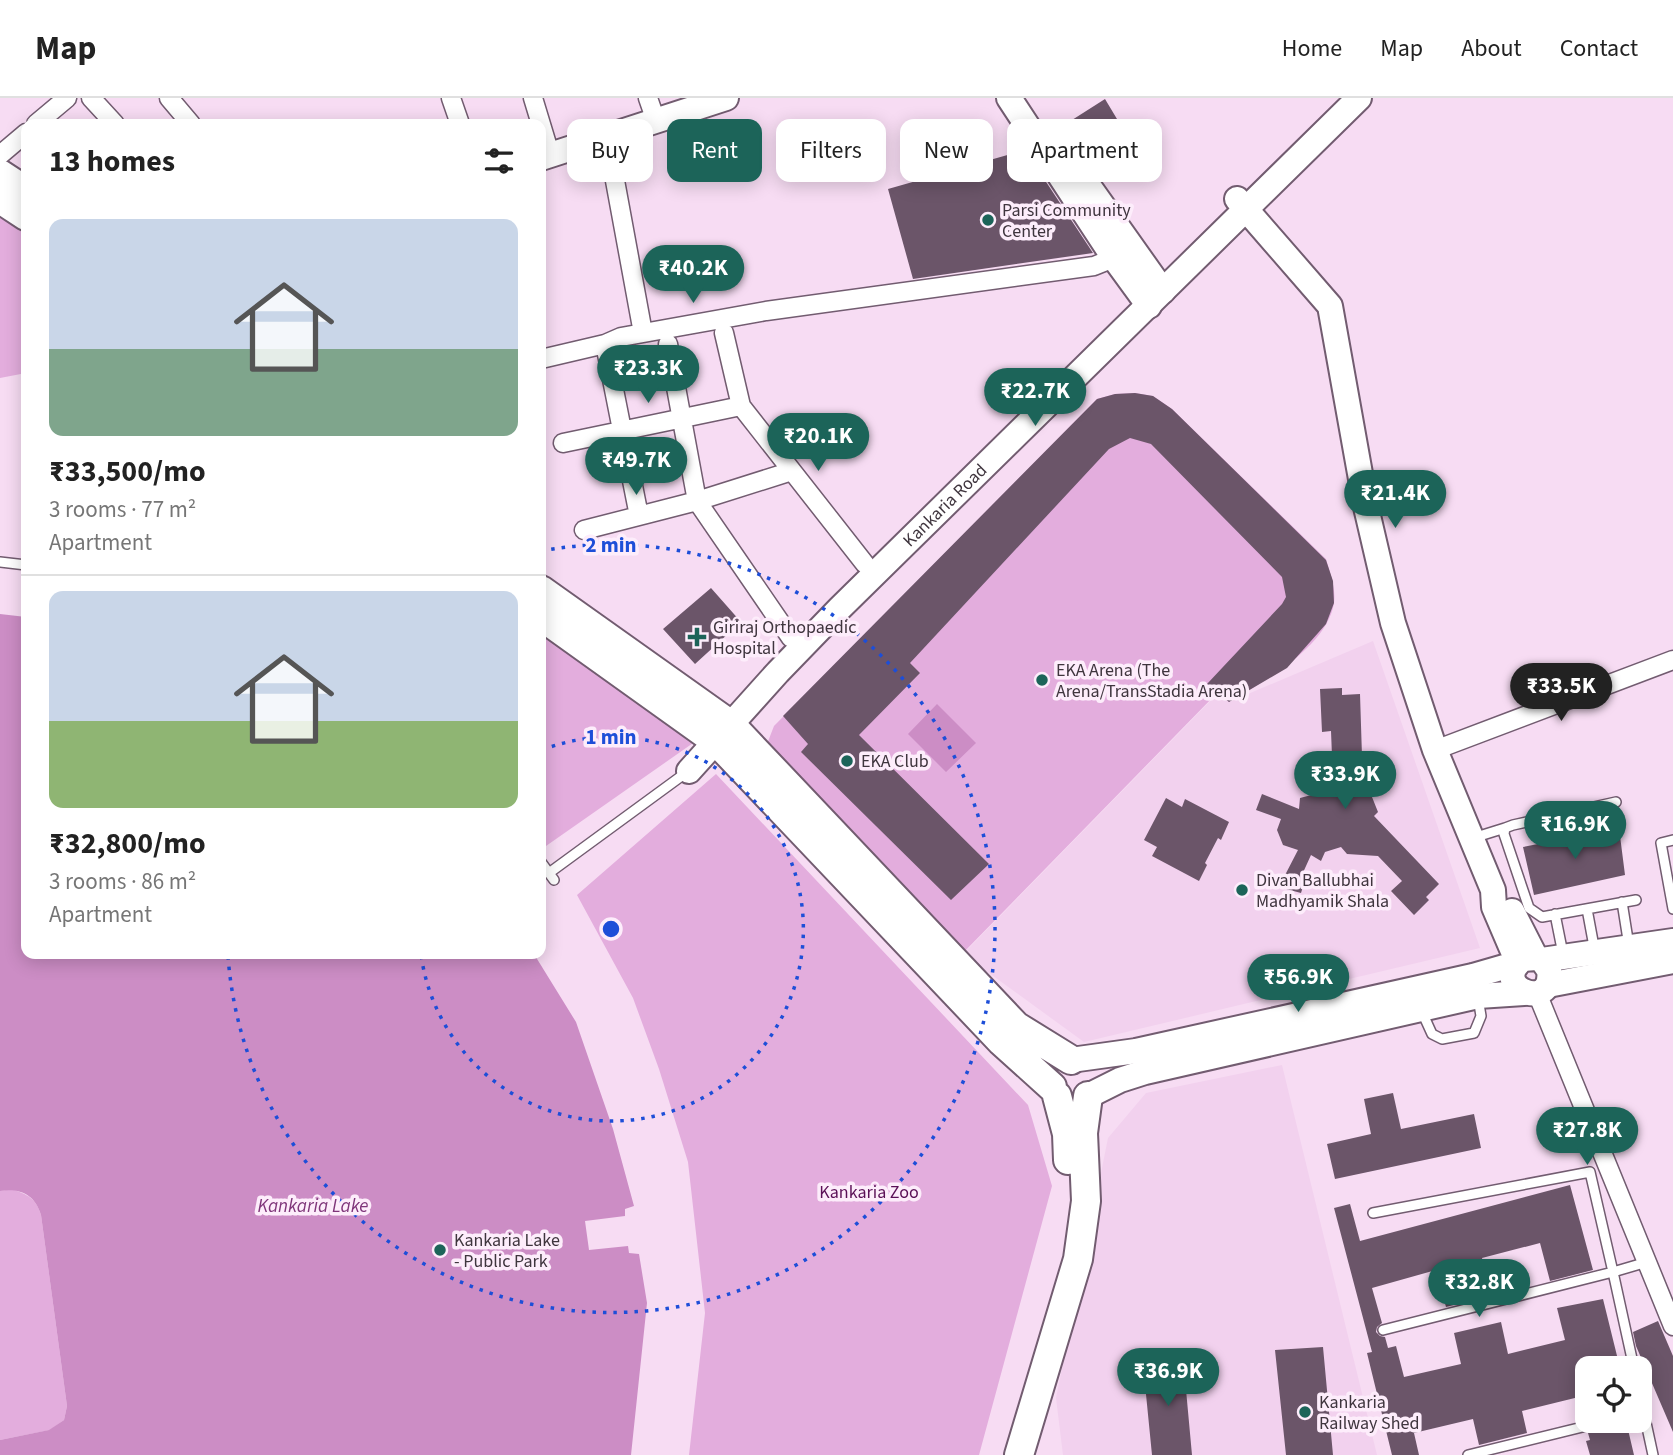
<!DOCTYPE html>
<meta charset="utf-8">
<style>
body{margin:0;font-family:"Source Sans 3",sans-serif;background:#f6f6f6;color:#222;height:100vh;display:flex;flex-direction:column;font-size:26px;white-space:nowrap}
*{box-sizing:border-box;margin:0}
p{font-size:23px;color:#767676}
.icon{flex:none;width:38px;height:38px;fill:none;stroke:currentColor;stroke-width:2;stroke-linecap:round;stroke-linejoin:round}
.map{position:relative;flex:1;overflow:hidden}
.drawer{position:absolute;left:21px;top:21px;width:525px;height:840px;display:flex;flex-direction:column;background:#fff;border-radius:14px;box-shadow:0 4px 18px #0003}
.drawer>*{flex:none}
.hud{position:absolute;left:567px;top:21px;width:665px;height:63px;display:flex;gap:14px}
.buttons{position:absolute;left:1575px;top:1258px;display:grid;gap:14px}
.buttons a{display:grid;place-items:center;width:77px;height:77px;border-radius:14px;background:#fff;box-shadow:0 4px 18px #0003;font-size:35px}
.price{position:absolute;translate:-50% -60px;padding:0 16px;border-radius:24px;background:#1c6459;color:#fff;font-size:23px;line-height:46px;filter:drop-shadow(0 2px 4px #0008)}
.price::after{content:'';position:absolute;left:50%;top:42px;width:21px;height:16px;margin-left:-10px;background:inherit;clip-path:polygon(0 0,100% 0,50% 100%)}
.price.active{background:#222;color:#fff}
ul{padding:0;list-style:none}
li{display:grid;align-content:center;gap:14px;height:371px;padding:0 28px}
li+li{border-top:2px solid #e0e0e0}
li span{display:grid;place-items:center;height:217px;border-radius:14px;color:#555}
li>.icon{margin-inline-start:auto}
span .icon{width:126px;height:126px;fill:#fffc;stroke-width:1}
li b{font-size:30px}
h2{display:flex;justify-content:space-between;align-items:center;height:84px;padding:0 28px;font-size:30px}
.tag{padding:0 24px;border-radius:14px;background:#fff;box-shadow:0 4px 18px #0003;font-size:24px;line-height:63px}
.tag.active{background:#1c6459;color:#fff}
header{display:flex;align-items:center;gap:42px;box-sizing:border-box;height:98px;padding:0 35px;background:#fff;border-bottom:2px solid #e0e0e0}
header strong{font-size:33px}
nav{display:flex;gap:38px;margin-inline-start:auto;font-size:24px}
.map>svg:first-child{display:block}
.built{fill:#f2d1ee}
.green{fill:#e3addd}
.water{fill:#cc8dc5}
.building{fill:#6b5569}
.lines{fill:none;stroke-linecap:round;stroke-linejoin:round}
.lane-casing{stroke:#725c70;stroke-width:12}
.street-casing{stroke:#725c70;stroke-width:21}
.secondary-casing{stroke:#725c70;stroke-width:28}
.primary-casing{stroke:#725c70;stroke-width:32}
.lane{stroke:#fff;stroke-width:9}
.street{stroke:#fff;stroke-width:18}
.secondary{stroke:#fff;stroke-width:24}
.primary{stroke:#fff;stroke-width:28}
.ring{fill:none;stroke:#1d4ed8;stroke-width:3.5;stroke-dasharray:3.5 7}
.poi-dot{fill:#1c6459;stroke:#fdedfb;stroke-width:2.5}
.labels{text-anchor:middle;stroke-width:7;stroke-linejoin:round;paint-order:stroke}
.poi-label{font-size:18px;fill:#3f353e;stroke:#fdedfb;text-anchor:start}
.street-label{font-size:18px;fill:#3f353e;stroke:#fdedfb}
.park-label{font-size:18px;fill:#5b1057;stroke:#fdedfb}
.water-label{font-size:19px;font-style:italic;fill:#7f357a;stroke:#fdedfb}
.centre{fill:#1d4ed8;stroke:#fdedfb;stroke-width:3.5}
.ring-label{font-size:21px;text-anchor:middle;font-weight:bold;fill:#1d4ed8;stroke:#fdedfb;stroke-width:7;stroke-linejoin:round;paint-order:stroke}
</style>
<header>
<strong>Map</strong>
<nav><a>Home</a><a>Map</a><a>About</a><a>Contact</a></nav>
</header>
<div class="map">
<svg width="1673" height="1357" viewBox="0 0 1673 1357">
<rect width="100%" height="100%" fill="#f7dcf3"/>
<path class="built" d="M1373,543l107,307 -396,94 -121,-88 255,-261 11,9z
M1282,967l95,390h-314l-7,-57 52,-260 38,-45z"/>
<path class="green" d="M0,114l26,18v143l-26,5z
M1135,295l18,3 19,13 154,150c4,14 10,29 8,44 -7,44 -71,79 -105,99l-12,-9 -255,261 -195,-210 7,-18 323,-327 18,-5z
M541,534l165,102 -160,112 -5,-6z
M716,676l312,331 24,81 -73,269h-290l16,-142 -17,-151 -29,-93 -26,-71 -56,-103z
M12,1091c16,6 24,9 29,26l26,191 -3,14 -14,10 -50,10v-249z"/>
<path class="water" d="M0,516l26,3v337h508l42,68 37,107 21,77 -9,3v7l-40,5 4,29 39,-4 1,7 10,1 8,49 -16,152h-631v-15l49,-10 15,-10 3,-14 -26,-191c-6,-20 -20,-27 -41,-24z
M937,606l39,39 -30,29 -38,-38z"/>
<path class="building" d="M1105,1l18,30 -33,22 -18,-31z
M1025,52l68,103 -180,26 -25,-90z
M1135,295l18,3 19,13 154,151 7,21 1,22 -8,21 -39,44 -58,34 -22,-18 75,-80 4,-7 -4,-20 -131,-133 -21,-6 -21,11 -199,214 10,10 -61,62 130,129 -38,36 -150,-148 7,-8 -25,-28 314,-317 18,-5z
M711,490l30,34 -46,42 -32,-35z
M1342,590v7l18,-1 3,93h5l10,25 -4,4 65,68 -13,13 3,3 -15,15 -23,-24 11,-10 -24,-25 -31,-2 -6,-7 -16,5 -4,9 -10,-6 -10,22 4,3 -4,13 -15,-4 2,-7 -5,-3 15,-29 -15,-5 -6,-15 4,-11 -25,-9 6,-16 37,15 1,-11 23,-6 -2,-7 12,-4 -2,-50 -9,1 -2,-43z
M1166,700l16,9 3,-8 44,23 -8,18 -3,-2 -13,25 2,2 -8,16 -47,-25 5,-9 -13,-7z
M1619,730l6,47 -91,20 -11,-48z
M1393,995l8,36 73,-15 7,34 -146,31 -8,-35 44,-10 -7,-35z
M1570,1087l23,85 -43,11 -10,-38 -58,15 10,37 -46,12 -10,-37 -64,18 10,35 -5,4 -1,5 4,4 5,1 3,11 8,-2 8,31 57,-13 -7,-31 47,-11 7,32 57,-14 -8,-32 46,-9 17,69h-33v27l-65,16 5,22 -48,12 -6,-26 -59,14 5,22h-27l-25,-102 5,-1 -38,-144 16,-4 10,37z
M1658,1223l15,35v76l-37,-86 -3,-14z
M1323,1249l10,108h-47l-11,-105z
M1183,1259l9,98h-40l-9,-91z
M1614,1323h12l8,34h-44l-4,-14 4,-1 -2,-7 21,-5z"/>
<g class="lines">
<defs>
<path id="lane" d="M0,464l26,3
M1616,704l-103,23 -8,3 -1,6 25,74 13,9 94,-17
M1473,740l32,-10
M1673,742l-12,3 12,66
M541,764l13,18
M549,775l138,-101
M1622,804l7,44
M1587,811l8,43
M1555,816l8,40
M1422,914l10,22 10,5 32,-6 7,-17 -3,-18
M1373,1115l217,-41 23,100 -230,58
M1634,1270l-21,-96 34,-10
M1640,1297l13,60
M1468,1357l139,-34"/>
<path id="street" d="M91,0l24,26
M169,0l22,26
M451,0l9,26
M533,0l17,56
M648,0l8,23
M36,26l31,-26
M607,39l36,196
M0,57l26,-22
M724,235l17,73 124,158
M605,246l34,172
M668,246l29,157 94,137
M541,261l64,-15 16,-7 145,-26 328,-45 20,-8
M563,345l178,-37
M584,432l113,-29 95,-30
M1435,652l238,-90
M1537,895l136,333"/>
<g id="secondary">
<path d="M1009,0l105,160 35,48"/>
<path d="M1056,42l107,151"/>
<path d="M541,60l185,-60"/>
<path id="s1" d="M689,673l89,-99 61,-63 520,-511"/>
<path d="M1512,813l24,47 6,2 7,10c6,44 -62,17 -26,-11l13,-1"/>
<path d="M1542,862l131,-19"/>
<path d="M1548,887l125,-24"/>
<path d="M1071,962l65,-9 337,-75 45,-13 -24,-56 -1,-17 -58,-140 -42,-127 -27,-116 -36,-201 -93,-107"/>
<path d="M1088,998l32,-16 25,-8 333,-76 46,-3"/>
</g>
<path id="primary" d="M0,76l26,17
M0,101l26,17
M541,492l190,135 285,301 55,34
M541,518l176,126 284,299 51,46
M1057,998l10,38 1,26
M1019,1357l59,-196 8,-58 -3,-68 5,-37"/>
</defs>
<use href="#lane" class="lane-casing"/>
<use href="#street" class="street-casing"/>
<use href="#secondary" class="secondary-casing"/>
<use href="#primary" class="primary-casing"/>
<use href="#lane" class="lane"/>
<use href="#street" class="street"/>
<use href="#secondary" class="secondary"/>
<use href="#primary" class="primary"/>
</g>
<g class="ring">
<path d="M542 652A192 192 0 1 1 421 856"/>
<path d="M541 453A384 384 0 1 1 228 858"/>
</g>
<g class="poi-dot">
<circle cx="988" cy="122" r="7"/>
<path d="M693.5 528.5h7v7h7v7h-7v7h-7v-7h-7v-7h7z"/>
<circle cx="1042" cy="582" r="7"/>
<circle cx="847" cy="663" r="7"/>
<circle cx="1242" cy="792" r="7"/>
<circle cx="440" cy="1152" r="7"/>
<circle cx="1305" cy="1314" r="7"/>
</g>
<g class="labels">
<g class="poi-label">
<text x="1002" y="118">Parsi Community<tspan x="1002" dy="21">Center</tspan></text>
<text x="713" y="535">Giriraj Orthopaedic<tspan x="713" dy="21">Hospital</tspan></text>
<text x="1056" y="578">EKA Arena (The<tspan x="1056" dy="21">Arena/TransStadia Arena)</tspan></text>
<text x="861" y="669">EKA Club</text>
<text x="1256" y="788">Divan Ballubhai<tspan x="1256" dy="21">Madhyamik Shala</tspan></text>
<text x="454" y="1148">Kankaria Lake<tspan x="454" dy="21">- Public Park</tspan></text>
<text x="1319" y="1310">Kankaria<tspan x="1319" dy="21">Railway Shed</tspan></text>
</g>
<g class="street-label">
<text dy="6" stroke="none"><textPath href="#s1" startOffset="369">Kankaria Road</textPath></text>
</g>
<g class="park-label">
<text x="869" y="1100">Kankaria Zoo</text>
</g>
<g class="water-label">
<text x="313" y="1114">Kankaria Lake</text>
</g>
</g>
<circle cx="611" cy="831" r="10" class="centre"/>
<g class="ring-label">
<text x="611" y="454">2 min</text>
<text x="611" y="646">1 min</text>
</g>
</svg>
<div class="buttons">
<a><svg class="icon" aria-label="locate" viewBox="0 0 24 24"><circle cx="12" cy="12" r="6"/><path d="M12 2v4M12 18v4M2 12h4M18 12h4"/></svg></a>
</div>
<b class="price" style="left:693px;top:207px">₹40.2K</b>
<b class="price" style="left:648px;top:307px">₹23.3K</b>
<b class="price" style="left:1035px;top:330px">₹22.7K</b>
<b class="price" style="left:818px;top:375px">₹20.1K</b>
<b class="price" style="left:636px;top:399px">₹49.7K</b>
<b class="price" style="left:1395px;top:432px">₹21.4K</b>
<b class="price active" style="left:1561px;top:625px">₹33.5K</b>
<b class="price" style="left:1345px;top:713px">₹33.9K</b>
<b class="price" style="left:1575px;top:763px">₹16.9K</b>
<b class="price" style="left:1298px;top:916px">₹56.9K</b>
<b class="price" style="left:1587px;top:1069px">₹27.8K</b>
<b class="price" style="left:1479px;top:1221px">₹32.8K</b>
<b class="price" style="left:1168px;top:1310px">₹36.9K</b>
<div class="hud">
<a class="tag">Buy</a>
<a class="tag active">Rent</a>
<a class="tag">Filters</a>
<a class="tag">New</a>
<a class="tag">Apartment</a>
</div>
<section class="drawer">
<h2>13 homes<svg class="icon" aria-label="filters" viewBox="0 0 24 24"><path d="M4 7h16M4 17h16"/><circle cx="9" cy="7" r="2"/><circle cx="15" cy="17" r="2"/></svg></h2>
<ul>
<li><span style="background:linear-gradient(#c9d6e8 60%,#7fa58c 0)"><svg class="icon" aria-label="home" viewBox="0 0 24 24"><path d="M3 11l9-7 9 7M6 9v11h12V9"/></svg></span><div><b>₹33,500/mo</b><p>3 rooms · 77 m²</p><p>Apartment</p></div></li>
<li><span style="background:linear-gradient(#c9d6e8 60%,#8fb573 0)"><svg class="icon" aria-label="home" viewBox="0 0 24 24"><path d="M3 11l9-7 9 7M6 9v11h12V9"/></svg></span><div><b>₹32,800/mo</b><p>3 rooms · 86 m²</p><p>Apartment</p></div></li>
</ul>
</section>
</div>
